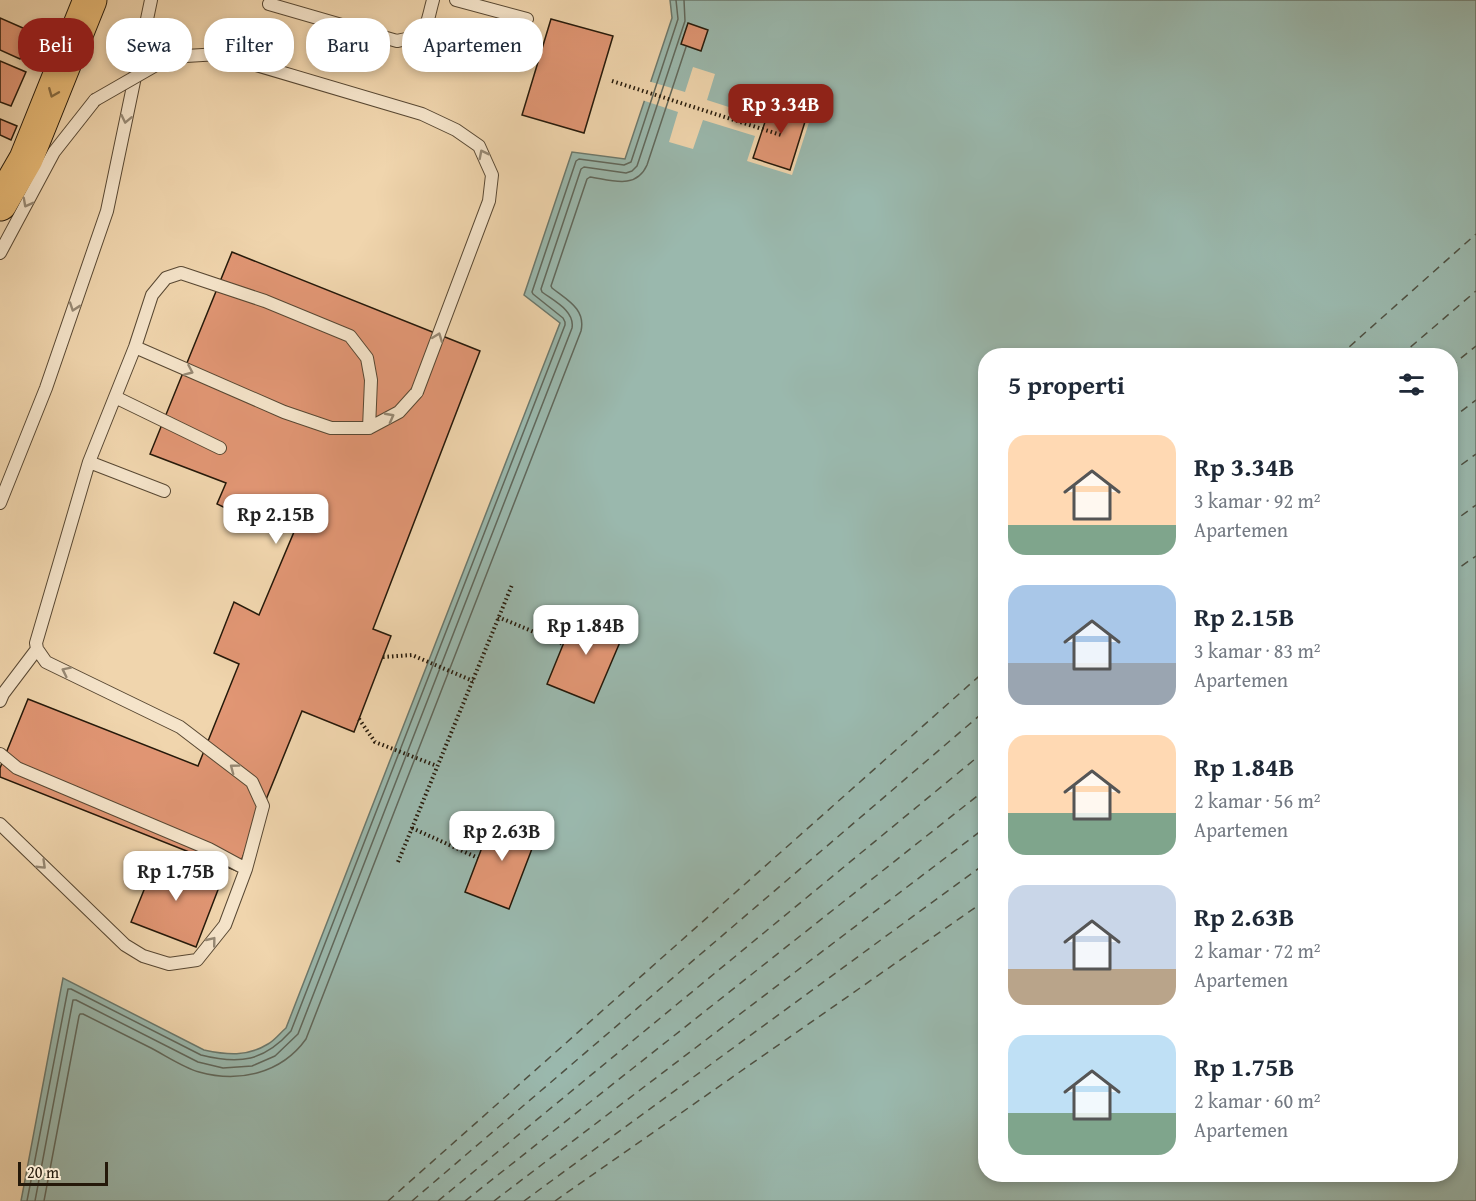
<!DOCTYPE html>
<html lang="id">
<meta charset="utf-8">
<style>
body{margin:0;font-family:"Gentium Book Plus",serif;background:#f6f6f7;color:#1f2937;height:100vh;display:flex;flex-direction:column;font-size:22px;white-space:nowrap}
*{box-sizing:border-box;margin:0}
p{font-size:20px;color:#747a83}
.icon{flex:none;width:33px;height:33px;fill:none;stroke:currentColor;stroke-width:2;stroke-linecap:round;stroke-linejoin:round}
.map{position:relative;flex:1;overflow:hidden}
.side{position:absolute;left:978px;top:348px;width:480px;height:834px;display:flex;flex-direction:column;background:#fff;border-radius:24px;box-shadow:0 3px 9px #0003}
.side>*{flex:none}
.top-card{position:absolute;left:18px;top:18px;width:570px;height:54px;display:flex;gap:12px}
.scale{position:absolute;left:18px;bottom:15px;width:90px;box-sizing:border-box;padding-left:6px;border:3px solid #25190a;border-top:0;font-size:16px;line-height:21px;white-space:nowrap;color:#25190a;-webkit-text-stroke:4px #f5e4ca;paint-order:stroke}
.price{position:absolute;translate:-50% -51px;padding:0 14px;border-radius:12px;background:#fff;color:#222;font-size:20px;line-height:39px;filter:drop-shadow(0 2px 3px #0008)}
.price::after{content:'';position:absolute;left:50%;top:36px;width:18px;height:14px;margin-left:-9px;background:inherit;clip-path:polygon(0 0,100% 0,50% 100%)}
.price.selected{background:#8f2418;color:#fff}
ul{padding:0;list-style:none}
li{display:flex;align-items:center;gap:18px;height:150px;padding:0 30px}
li span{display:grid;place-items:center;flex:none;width:168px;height:120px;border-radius:18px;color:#555}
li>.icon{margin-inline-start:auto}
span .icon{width:72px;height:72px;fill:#fffc;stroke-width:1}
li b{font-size:26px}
h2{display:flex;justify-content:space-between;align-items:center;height:72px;padding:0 30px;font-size:26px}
.tag{padding:0 21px;border-radius:24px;background:#fff;box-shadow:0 3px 9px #0003;font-size:21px;line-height:54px}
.tag.selected{background:#8f2418;color:#fff}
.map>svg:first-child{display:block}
.water{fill:#9ab8ad;stroke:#6b786c;stroke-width:1.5;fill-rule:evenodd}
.pier{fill:#f0d5ad}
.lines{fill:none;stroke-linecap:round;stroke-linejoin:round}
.shore{stroke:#60685c;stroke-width:1.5}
.ferry{stroke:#4e5143;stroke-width:1.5;stroke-dasharray:8 6;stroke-linecap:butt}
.building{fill:#e19674;stroke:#25190a;stroke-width:1.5}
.service-casing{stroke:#584833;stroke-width:14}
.trunk-casing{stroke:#25190a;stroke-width:35}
.path{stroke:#25190a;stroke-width:4;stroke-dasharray:1.5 3;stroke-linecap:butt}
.service{stroke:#f5e4ca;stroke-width:12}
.trunk{stroke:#e8ba76;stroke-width:33}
.service-bridge-casing{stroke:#584833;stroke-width:14;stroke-linecap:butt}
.service-bridge{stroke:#f5e4ca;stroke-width:12}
.oneway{stroke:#866a40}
.oneway2{stroke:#978974}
</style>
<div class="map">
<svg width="1476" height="1201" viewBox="0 0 1476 1201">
<rect width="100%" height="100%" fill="#f0d5ad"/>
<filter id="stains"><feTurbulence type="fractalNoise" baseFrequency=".00333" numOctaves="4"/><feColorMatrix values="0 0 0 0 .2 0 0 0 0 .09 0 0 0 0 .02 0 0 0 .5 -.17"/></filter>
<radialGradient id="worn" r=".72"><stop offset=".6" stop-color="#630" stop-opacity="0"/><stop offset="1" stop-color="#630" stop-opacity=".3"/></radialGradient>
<path class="water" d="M670,0h806v1201h-1455l42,-223 141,72c23,5 43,7 64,-6 7,-4 12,-11 18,-16l274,-705 -36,-28 48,-143 53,7 47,-141zM986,356h464v818h-464z"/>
<path class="pier" d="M693,67l22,7 -8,26 56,18 7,-21 43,13 -21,65 -45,-14 8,-25 -52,-16 -10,29 -24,-7 9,-30 -36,-12 6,-19 37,11z"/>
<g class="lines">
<path class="shore" d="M27,1201l41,-212h3l130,66c39,10 63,6 90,-24l274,-706v-3l-2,-4 -30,-24 -1,-2 44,-131 3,-2 45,6 7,-3 47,-143 -2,-19
M35,1201l38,-201h3l122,62 25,6 29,-2 23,-10 23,-22 274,-706c3,-17 -18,-27 -30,-36l-1,-3 40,-120 3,-2 42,6 6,-2 5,-5 48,-145 -1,-21
M44,1201l35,-185 1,-2h3c22,11 44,22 66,33 16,8 33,20 50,25 39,11 82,2 107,-33l275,-708c5,-22 -14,-31 -29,-43l-1,-2 36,-107 3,-2c21,3 46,13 57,-12l39,-118"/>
<path class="ferry" d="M1339,356l137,-122
M1400,356l76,-65
M1450,367l26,-21
M1450,420l26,-20
M1450,473l26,-19
M1450,524l26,-19
M1450,574l26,-18
M388,1201l598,-531
M412,1201l574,-491
M438,1201l548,-451
M465,1201l521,-412
M494,1201l492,-374
M524,1201l462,-338
M555,1201l431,-301"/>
</g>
<path class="building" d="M0,18l32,14 -12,27 -20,-9z
M551,19l62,17 -29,97 -62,-18z
M688,23l20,7 -7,21 -20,-7z
M0,61l26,11 -15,34 -11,-4z
M772,101l36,11 -18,58 -37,-12z
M0,119l17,7 -6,14 -11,-5z
M232,252l248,99 -107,278 18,7 -37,96 -52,-21 -65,160 -237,-94v-9l28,-69 170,67 41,-102 -25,-11 20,-51 25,13 40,-95 -27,-13 -11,18 -44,-21 9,-21 -76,-29z
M578,608l48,20 -32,75 -47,-19z
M494,816l44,17 -29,76 -44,-17z
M157,858l64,24 -25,65 -65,-25z"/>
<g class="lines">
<defs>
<path id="service" d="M456,0l71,19
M269,4l128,37c32,-6 28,-12 36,-41
M0,253l54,-101 41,-52
M135,347l149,65 47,16h38l30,-16 18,-20
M115,397l105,51
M89,462l75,29
M0,503l46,-115 61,-177 44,-211
M0,701l3,-7 34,-45
M0,754l17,14 192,81 37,20
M0,824l125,121 18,11 26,8 28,-4 28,-35 21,-56 17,-63 -11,-24 -72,-55 -134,-65 -9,-13 -1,-6 53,-181 46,-115 17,-52 14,-17 15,-5 84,28 85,35 17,22 4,22 -2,48"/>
<path id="trunk" d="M0,204l26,-45 64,-159"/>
</defs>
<use href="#service" class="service-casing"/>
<use href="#trunk" class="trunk-casing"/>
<path class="path" d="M612,81l169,54
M498,617l65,27
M383,657l29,-2 61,26
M359,719l16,23 62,24
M412,828l66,30
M398,862l114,-277"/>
<use href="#service" class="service"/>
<use href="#trunk" class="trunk"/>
<defs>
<path id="service-bridge" d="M95,100l61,-35 30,-9 33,-2 203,60 34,16 23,16 13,29 -3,26 -72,191"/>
</defs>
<use href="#service-bridge" class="service-bridge-casing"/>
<use href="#service-bridge" class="service-bridge"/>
</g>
<defs><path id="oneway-chevron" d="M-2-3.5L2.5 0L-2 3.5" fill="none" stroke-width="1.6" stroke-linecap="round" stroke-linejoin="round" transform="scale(1.5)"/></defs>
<use class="oneway" href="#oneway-chevron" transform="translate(53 93) rotate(112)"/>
<g class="oneway2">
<use href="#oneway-chevron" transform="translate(126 119) rotate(102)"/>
<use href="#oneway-chevron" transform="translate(483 154) rotate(-117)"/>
<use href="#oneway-chevron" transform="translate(27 203) rotate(118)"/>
<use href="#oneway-chevron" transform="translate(74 307) rotate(109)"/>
<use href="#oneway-chevron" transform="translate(438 337) rotate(-69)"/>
<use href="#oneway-chevron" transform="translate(189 371) rotate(24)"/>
<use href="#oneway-chevron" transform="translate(390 417) rotate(-28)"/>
<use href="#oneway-chevron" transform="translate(66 671) rotate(-154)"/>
<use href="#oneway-chevron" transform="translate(234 768) rotate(-143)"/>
<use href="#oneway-chevron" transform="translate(42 865) rotate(44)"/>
<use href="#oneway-chevron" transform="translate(212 941) rotate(-51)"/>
</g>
<rect width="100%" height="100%" filter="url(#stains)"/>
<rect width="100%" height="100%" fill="url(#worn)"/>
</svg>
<div class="scale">20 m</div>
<b class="price selected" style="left:781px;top:135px">Rp 3.34B</b>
<b class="price" style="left:276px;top:545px">Rp 2.15B</b>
<b class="price" style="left:586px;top:656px">Rp 1.84B</b>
<b class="price" style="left:502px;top:862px">Rp 2.63B</b>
<b class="price" style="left:176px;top:902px">Rp 1.75B</b>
<div class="top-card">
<a class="tag selected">Beli</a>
<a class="tag">Sewa</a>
<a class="tag">Filter</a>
<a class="tag">Baru</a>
<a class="tag">Apartemen</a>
</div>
<section class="side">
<h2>5 properti<svg class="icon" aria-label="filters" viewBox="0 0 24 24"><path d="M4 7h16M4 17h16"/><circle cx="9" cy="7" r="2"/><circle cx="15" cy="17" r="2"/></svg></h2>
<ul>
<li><span style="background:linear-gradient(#ffd9b3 75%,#7fa58c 0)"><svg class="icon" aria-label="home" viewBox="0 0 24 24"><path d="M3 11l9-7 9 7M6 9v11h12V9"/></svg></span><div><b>Rp 3.34B</b><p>3 kamar · 92 m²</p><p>Apartemen</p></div></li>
<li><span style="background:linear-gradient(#a9c7e8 65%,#9aa5b1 0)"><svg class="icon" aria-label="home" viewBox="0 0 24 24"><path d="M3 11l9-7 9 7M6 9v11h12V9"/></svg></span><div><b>Rp 2.15B</b><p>3 kamar · 83 m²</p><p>Apartemen</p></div></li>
<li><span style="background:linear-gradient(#ffd9b3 65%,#7fa58c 0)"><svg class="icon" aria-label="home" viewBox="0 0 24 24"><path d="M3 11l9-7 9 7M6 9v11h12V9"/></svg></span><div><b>Rp 1.84B</b><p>2 kamar · 56 m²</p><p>Apartemen</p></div></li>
<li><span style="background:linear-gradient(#c9d6e8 70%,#b9a48a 0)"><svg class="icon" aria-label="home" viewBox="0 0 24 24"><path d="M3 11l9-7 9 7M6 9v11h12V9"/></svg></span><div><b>Rp 2.63B</b><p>2 kamar · 72 m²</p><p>Apartemen</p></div></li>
<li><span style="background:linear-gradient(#bfe0f5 65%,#7fa58c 0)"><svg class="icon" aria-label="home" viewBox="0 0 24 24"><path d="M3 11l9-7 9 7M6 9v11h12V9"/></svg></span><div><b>Rp 1.75B</b><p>2 kamar · 60 m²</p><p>Apartemen</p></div></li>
</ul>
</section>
</div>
